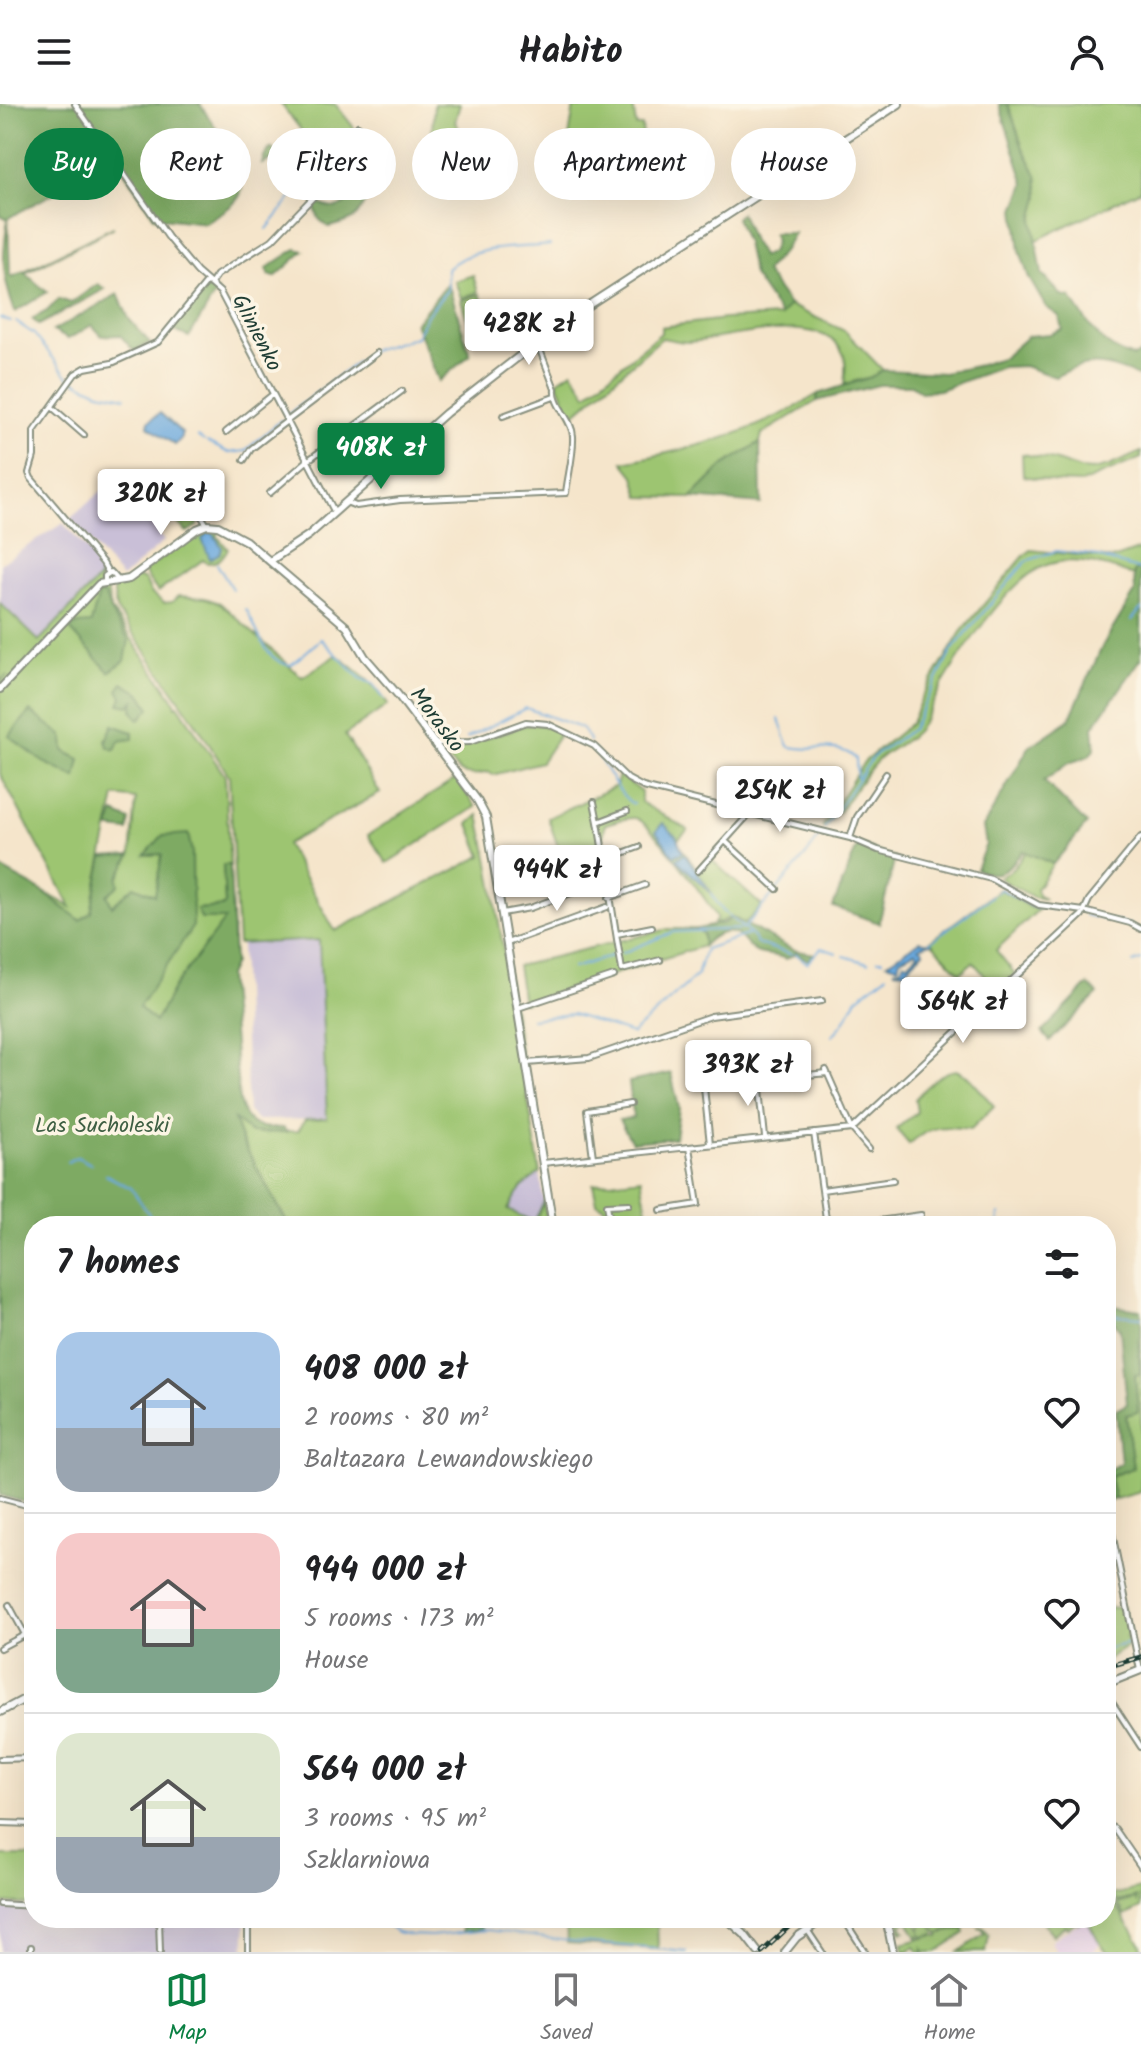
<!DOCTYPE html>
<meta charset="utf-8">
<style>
body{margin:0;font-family:Kalam,sans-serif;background:#f6f6f6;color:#202124;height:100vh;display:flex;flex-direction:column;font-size:30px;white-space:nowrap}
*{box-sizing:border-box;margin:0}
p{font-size:26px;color:#757577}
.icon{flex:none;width:44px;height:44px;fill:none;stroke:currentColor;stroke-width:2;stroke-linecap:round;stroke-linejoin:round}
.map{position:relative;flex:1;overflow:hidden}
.drawer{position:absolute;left:24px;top:1112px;width:1092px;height:712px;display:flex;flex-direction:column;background:#fff;border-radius:32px;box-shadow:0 8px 32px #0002}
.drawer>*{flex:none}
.guide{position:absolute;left:24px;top:24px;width:1094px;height:72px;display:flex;gap:16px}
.price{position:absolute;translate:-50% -68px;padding:0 18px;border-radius:8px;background:#fff;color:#222;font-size:26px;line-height:52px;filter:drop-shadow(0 2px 4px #0008)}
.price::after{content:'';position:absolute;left:50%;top:48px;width:24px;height:18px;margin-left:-12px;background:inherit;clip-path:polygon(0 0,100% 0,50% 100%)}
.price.on{background:#0b8043;color:#fff}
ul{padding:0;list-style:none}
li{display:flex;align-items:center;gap:24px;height:200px;padding:0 32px}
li+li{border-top:2px solid #e0e0e0}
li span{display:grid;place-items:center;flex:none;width:224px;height:160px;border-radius:24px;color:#555}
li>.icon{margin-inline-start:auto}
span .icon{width:96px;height:96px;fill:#fffc;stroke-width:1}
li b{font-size:34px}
h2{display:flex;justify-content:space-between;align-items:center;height:96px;padding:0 32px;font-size:34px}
.chip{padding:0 28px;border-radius:36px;background:#fff;box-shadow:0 8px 32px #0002;font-size:28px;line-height:72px}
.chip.on{background:#0b8043;color:#fff}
header{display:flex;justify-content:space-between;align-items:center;height:104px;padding:0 32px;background:#fff;font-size:36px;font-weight:600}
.tabs{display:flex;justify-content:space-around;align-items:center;height:112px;border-top:2px solid #e0e0e0;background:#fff;font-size:22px;color:#757577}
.tabs a{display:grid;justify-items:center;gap:4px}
.tabs .on{color:#0b8043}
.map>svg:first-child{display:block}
.built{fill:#e9d2ed}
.industrial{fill:#c9bfd7}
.green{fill:#9dc571;stroke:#5e8152;stroke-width:2}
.forest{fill:#7eaa63;stroke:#4e744c;stroke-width:2}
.water{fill:#6ca9de;stroke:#467389;stroke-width:2}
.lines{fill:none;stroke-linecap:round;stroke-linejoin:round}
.stream{stroke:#6ca9de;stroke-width:2}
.street-casing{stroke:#8a9180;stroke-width:8}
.secondary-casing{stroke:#8a9180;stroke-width:10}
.street{stroke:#fff;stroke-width:4}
.secondary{stroke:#fff;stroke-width:6}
.rail-casing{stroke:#1f3d34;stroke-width:5}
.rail{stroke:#fcf5e5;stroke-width:2;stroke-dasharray:6;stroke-linecap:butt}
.labels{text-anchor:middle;stroke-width:7;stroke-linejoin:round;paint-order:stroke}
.street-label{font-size:22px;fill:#1f3d34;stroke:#fcf5e5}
.park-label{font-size:22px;fill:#3e5f43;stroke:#fcf5e5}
</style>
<header><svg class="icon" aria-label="menu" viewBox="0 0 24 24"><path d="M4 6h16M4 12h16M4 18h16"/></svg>Habito<svg class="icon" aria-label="person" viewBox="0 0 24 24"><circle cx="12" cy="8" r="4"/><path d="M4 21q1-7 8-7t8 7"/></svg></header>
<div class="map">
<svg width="1141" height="1848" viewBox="0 0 1141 1848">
<rect width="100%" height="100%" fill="#fcf5e5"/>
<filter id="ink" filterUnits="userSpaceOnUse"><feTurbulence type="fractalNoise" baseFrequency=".0125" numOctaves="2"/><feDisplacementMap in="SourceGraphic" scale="16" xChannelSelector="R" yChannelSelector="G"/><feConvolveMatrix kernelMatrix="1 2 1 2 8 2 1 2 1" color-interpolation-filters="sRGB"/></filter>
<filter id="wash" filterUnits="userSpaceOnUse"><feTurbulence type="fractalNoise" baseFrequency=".006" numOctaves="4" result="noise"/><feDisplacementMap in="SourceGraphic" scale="32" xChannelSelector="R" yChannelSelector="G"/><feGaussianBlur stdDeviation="1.8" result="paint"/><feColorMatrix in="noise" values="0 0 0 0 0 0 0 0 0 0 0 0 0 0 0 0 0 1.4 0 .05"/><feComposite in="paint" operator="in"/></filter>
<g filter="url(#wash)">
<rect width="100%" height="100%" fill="#f5e5cb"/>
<path class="built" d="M165,392h4l29,23v6l-11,7 -14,-15 -16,16 -16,-19z
M1084,1816l5,3 12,19 -8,10h-36l-5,-8 1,-5z"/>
<path class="industrial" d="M107,382l32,25 25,30 -42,37 -52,-59z
M63,419l40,45 -1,6 -63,67 -39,-38v-39z
M319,836l8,179 -70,1 -9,-9 -7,-167z
M540,1069l4,29 -10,20 -26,-12 7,-16 10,-11z
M0,1804l34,2v8h212l-2,34h-244z"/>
<path class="green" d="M281,0h54l20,25 -20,45z
M434,0h26l-5,18 9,14 20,18 -6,15 -40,-10 -6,-26z
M588,0h45l3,22h6l3,33 -81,10 10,-63 7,2z
M1008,0h133v86l-106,51 -2,-21 6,-23 -2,-22 -14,-27z
M473,171l5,17 -17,6 -6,-17z
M480,190l6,17 -19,7 -6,-18z
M789,201l56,26 38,39 -12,7 -27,7c1,-10 3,-22 -1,-31 -22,-45 -119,-12 -156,-11 -8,0 -17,-3 -25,-4l-90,78 -15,-35 15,-10 15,23 74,-61v-6l64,-8 55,-3z
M487,210l7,19 -19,6 -7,-19z
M818,290l-1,7 -55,33 -2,8 -37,24 -32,32 -51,-1 -6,-21 -11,-14c71,-13 133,-29 195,-68z
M1141,348v6l-60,25 -25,-1 -33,-6 -1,-22 32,6 26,9 13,1 16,-4z
M181,401l17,14v6l-11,7 -14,-14z
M206,423l15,2 -4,7 11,13c-7,9 -7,13 -21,14l-4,-3 -45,32 -15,-21z
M1141,445v19l-7,4v4c-25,-10 -63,-21 -90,-10 -36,15 -82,86 -102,119 -8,14 -14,31 -24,44 -10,13 -26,18 -38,29 -16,15 -28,37 -41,54l-3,1 -11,15 -3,-1 42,-65 47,-39 11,-26 39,-65 62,-75 8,-7 82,9z
M100,473v9l6,-1 5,24 64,93 1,4 2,-1 47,71 5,89 -7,1 2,38 -3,3 -25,2 29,9 -52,69 -19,35 -17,-14 18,-28 36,-128 -46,3 16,-1 -6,42 -44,11 -6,-11 25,-41 5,-56 -21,-3 -24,116 12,63 -103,-107 71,39 -71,-133v-90l7,-9 -7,6v-78l39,38z
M138,473l7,3 6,13 13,10 8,-1 6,-6 27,2 15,5 82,74 35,-22c19,15 39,29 51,50l-43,30 35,58 -94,51 49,87 147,-75 -13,-32 10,-9 10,47 51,311c-16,11 -24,19 -32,37l26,12 10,-20 4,24h-259l-47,-85 -9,-24 18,16 47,-2 7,-11 22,-2 -8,-178 -81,4 -9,-168 -30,-48 -83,-119 -3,-22z
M525,621h16l20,7 -20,30 -48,13 -5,-3c-31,9 -33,-5 -50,-28l14,4 10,-2z
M619,671l22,16v11l47,28 -12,11 23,31 13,-12 50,46 -19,19 -11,-8 -19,8 4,-7c-9,-16 -68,-99 -82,-100 -9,-1 -21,4 -30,6l-3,30 -37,13 -17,-49 68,-32z
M456,675l20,28 -89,56 -19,-28z
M1026,748l27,12 -17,25 2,6 7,4 -12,-2 -34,-19 11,-7z
M1000,785l31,19 8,1 -43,41 19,24 -17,16 -25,-28 -13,11 -30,-32z
M668,825h29l6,5v12l-180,57 -6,-37z
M956,966l13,7 25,29 -23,23c-30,-3 -38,-5 -62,15l-13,-15 21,-17 -2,-13c11,-12 24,-27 41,-29z
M641,1074l9,48h-42l-4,-19 -7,-4 -4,-19z
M1141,1231v157l-26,7 -5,-21 3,-3 20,-7 -7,-53 12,-4 -3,-36 5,-1 -2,-36z
M1123,1503l6,27 -3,3 5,7 -25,16v-52z
M0,1752h34v49l-34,-2z
M1141,1784v20l-16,8 -7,-12 17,-5 2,3v-5l-20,5 -5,-7z
M1109,1791l32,49v8h-33l-7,-7 -12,-22 -5,-3 -5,3 2,-5h25v-22z
M566,1814h91l1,31 -91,-6z
M898,1814l17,1 6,12 1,-8 9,-5 4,3 -4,2 3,6 18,-11 28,2 -3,4 -36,9 23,-4 1,4 -29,19h-11l-2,-3v3h-4l-4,-5 -10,5 -3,-8 32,-9 5,1 1,-2 -4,-3 -1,3 -13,3 -1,-2 -4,3 -9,-17 -7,4 4,6 -4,1z
M1040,1814h40l-12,10 -2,-3 -13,10z
M983,1823l6,8 -3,17h-28l27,-18 -3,-5 -4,-1z"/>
<path class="forest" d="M0,0h200c12,20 51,68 40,91 -6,12 -24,20 -35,28l-51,-6 -37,-56 -19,13 -17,4 -73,40 2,57 2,2 102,-50 -89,46 22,19 -32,20c-14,-39 -13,-53 -7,-93l-8,-4z
M999,0h9l15,44 14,27 2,22 -6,23 9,54 20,22 9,2c17,26 31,51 63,59l7,-4v24c-37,-13 -49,-20 -86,0l-31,-11 -22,1 -63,23 -18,2 -10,-7h-32l-62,16 1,-7 53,-17 12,-7 61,3 36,-8 24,-8 24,-21 22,-2 12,-5 -3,-13 -13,-9 -17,-29 -9,-27 -5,-42 10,-25z
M432,29l6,37h-8l-6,-8z
M270,45h3l17,21 6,2 2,5 -7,1 -20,-18 -9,4 2,-7z
M368,91v5c-6,5 -8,12 -13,17 -6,5 -21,9 -27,10l-9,-8 -7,-19c35,18 24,0 56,-5z
M741,109l11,28 10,16 9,-5 4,-10 -2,-9h21l-10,17 -19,22 24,33 -8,11 -28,-41 -7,-32 -10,-25z
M296,145l8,2 -29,26 -6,-2 -2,-7z
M448,179l22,72 -31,26 -24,-58z
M98,180l7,5 -66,36 -7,-6 15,-8 12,-12 12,4z
M206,184l11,3 -28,46 -17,-7z
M118,190l11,25 21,24 -16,8 -14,-16 -18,1 -10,-11 -24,14 -15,-8z
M760,338l1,62 -70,-6 32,-32z
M1141,464v91l-48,68 2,21 -6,8 -22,8 -23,17 43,43 -34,40 -30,-13c-16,17 -21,30 -47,18l10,-25 -3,-17 46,-80 40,-27 34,-75 32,-53 -1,-20z
M99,490h5l11,25 14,21 -4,21 -16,11 -40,-44 9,-4 13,-1z
M123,579l18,11 9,14 -11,12 -7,-10 2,-9 -5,5 -10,-2 3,-7 -4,-7z
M30,607l33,25 1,15 16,8 -4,19 -33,-16 -34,-26z
M113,621l20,7v7l-14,2 -4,9 -7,-3 -2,-7z
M114,709l16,7 -2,11 -19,-2z
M188,730l4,18 1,74 -54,81 16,15 19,-35 51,-68h-24l-4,-10 25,-2 3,-3 -2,-39h7l4,98 -6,13 11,125c7,26 20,28 45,27l2,4 -35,1 -17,-14 8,22 47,85h-255v279l-34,-10v-627l43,24 37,28 11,-8 12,-55 28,-2 -13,23 1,7 -12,10 5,11 22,-20 21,9 7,-41 -17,1 17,-19z
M858,740l37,14 -16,65 -46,-16z
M732,813l61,33 21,4 -6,6 -12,-7 -10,6c-10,-5 -20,-3 -30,-7 -8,-4 -12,-13 -19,-17 -12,-7 -27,2 -34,11v-12l-6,-5 27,-6z
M1088,881l10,9 -48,47 -8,-9z
M671,969l8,35 -4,30 -43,4 -13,-22 14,-2 -4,-36z
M1106,1201l35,5v25l-3,4 2,35 -5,1 3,37 -12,3 7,53 -20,7 -3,3 5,21 -5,2 -4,-3v-27l15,-8 -5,-53 11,-6 -7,-74 -14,-21z
M463,1814h19v11l-20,3z"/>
<path class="water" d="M160,309l22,20v5l-7,7 -27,-19 1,-5z
M209,428l4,1 9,15 -2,5 -10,6 -8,-20z
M663,719l13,13 7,16 -9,4 -18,-25z
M685,750l28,41 -37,-36z
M920,837l10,2 -11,4 5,4 -19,20 -11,-1 7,-2 3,-6 5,1 9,-9 -2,-3 -16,8 -2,7 -11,-3z"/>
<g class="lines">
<path class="stream" d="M301,81l22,-14
M267,125l26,-33
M0,214l11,4
M16,218l18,12 35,44
M73,276l27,12 26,5
M287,311l86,-65 43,-13 11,-22 21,-26 -1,-20c25,-25 70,-20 103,-24
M198,333l6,4
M207,338l22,11 16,-2 36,-31
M217,460l15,25
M246,505c11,18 19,55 45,56l30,-26 39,39 13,6 12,16
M1132,516l9,-11
M779,615l9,27c23,8 48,-6 68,13l1,19
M467,634l59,-30 55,20 9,13
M593,645c12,15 25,46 40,55
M824,725l49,-72 39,-28 40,-79 74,-89 30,-10 35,4 50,15
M711,790l12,17 27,23 8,10 33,10
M1085,811l45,10
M745,823l62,-73 14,-20
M930,838l71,-53 31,17 21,3
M622,849l51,-21 71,-3
M796,850l11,9 14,-15 16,5
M844,852l24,7
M878,856h5
M1133,859l8,-3
M573,864l44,-14
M531,915l41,-5 60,20 65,-59 8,-26 45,-15
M832,932l10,-11 15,-27 30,-23
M67,1058l10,-5 14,7
M106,1071l25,13 26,38
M998,1122l1,-12
M1106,1210l35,3
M1139,1538l2,-1
M1106,1545l23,-6
M379,1814l18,14 14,3 20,1 57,-6 73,10 126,12"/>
</g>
</g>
<g filter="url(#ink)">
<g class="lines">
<defs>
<path id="street" d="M75,0l93,133 29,35 23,20 114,219
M211,180l6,-9 55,-35 48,-50 14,-15 12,-20 12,-29
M52,303l32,28
M503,312l51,-19
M226,328l46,-37
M244,356l7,-11 28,-22 98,-74
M151,374l51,39 5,8
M270,389l37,-32 95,-70
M346,398l10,4 44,-6 166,-7c2,-18 8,-39 7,-57 -1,-18 -20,-30 -18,-47l-18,-47
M140,408l26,-21
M108,468l-5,-9 -72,-85 -2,-5 5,-17v-25l41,-57 10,-6 27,-5 46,-21 49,-60
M105,478v-6l6,-4 8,9
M434,639l36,-1 56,-20 22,2 46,22 34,33 15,8 207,51 28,12 113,29 48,26 45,6 46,12 11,6
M594,698l4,20
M627,707l-29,11 24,148 38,-10
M850,734l7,-21 29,-43
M725,737l52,48
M604,756l35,-13
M698,767l52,-58
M609,794l36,-13
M502,809l28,-5 71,-26
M617,830l35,-7
M507,839l100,-36
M518,904l96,-32
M527,959l62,-5 122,-42 111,-15
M826,966l26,59 17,20
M695,971h6l2,3 7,66
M759,976l68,-7
M723,983l36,-7 6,57
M814,1029l13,93
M593,1053l-6,-46 43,-7
M543,1059l309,-34 230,-214 7,-15 52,-63
M822,1086l71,-10
M661,1106l37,-6 -9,-57
M611,1122l-4,-21 22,-1
M843,1122l78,-11
M0,1394l34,9
M1106,1399l34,167
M9,1501l25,46
M0,1544l34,-18
M1106,1585l5,12 30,46
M0,1655l34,-1
M0,1719l34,1
M1106,1720l9,5 26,38
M0,1800l34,2
M159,1814l1,34
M248,1814v34
M843,1814l22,34
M808,1827l14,21
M31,1848v-5"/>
<path id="secondary" d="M270,457l39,-26 137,-122 121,-94 332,-215
M0,585l99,-105 30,-5 68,-50 10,-4 11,1 28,15 101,86 18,30 33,38 79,105 9,17 67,409
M1106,1580l35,-14
M0,1608l34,-18
M726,1814l18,16 14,18
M886,1814l7,34
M785,1848l12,-15 28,-19"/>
</defs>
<use href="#street" class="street-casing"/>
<use href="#secondary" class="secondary-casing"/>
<use href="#street" class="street"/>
<use href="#secondary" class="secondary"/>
<defs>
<path id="rail" d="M1106,1563l35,-10
M762,1848l36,-34"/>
</defs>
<use href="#rail" class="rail-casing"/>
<use href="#rail" class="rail"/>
</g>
</g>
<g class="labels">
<g class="street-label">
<text transform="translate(258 228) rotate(63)" y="8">Glinienko</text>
<text transform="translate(438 615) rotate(53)" y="8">Morasko</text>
</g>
<g class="park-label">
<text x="102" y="1028">Las Sucholeski</text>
</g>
</g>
</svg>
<b class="price" style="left:529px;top:263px">428K zł</b>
<b class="price on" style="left:381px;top:387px">408K zł</b>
<b class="price" style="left:161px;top:433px">320K zł</b>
<b class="price" style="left:780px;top:730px">254K zł</b>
<b class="price" style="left:557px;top:809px">944K zł</b>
<b class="price" style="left:963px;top:941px">564K zł</b>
<b class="price" style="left:748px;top:1004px">393K zł</b>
<div class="guide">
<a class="chip on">Buy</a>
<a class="chip">Rent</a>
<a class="chip">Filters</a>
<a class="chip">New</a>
<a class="chip">Apartment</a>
<a class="chip">House</a>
</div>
<section class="drawer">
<h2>7 homes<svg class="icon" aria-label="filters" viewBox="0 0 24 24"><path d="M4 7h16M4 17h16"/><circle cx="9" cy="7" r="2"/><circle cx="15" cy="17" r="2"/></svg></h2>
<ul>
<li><span style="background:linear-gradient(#a9c7e8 60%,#9aa5b1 0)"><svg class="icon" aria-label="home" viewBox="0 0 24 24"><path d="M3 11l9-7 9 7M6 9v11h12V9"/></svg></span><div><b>408 000 zł</b><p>2 rooms · 80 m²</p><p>Baltazara Lewandowskiego</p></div><svg class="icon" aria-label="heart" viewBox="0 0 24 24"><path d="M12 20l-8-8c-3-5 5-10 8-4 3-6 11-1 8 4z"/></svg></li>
<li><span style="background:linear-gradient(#f6c9c9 60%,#7fa58c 0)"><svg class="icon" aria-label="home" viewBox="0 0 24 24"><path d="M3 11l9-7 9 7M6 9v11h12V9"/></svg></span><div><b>944 000 zł</b><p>5 rooms · 173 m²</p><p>House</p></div><svg class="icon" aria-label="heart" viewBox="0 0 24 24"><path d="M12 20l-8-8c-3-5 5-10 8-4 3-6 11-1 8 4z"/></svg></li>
<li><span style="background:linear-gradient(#dfe7d0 65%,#9aa5b1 0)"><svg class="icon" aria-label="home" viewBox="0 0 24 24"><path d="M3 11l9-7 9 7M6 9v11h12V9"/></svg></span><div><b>564 000 zł</b><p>3 rooms · 95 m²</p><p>Szklarniowa</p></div><svg class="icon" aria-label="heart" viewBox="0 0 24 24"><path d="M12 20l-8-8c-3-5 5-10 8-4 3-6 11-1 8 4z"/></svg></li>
</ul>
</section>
</div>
<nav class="tabs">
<a class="on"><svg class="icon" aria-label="map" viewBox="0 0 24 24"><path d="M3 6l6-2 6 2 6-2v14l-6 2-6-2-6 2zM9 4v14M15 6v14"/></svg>Map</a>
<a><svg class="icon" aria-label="saved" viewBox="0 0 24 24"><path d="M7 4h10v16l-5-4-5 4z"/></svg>Saved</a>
<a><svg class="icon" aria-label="home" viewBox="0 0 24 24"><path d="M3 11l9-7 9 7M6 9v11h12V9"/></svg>Home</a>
</nav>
